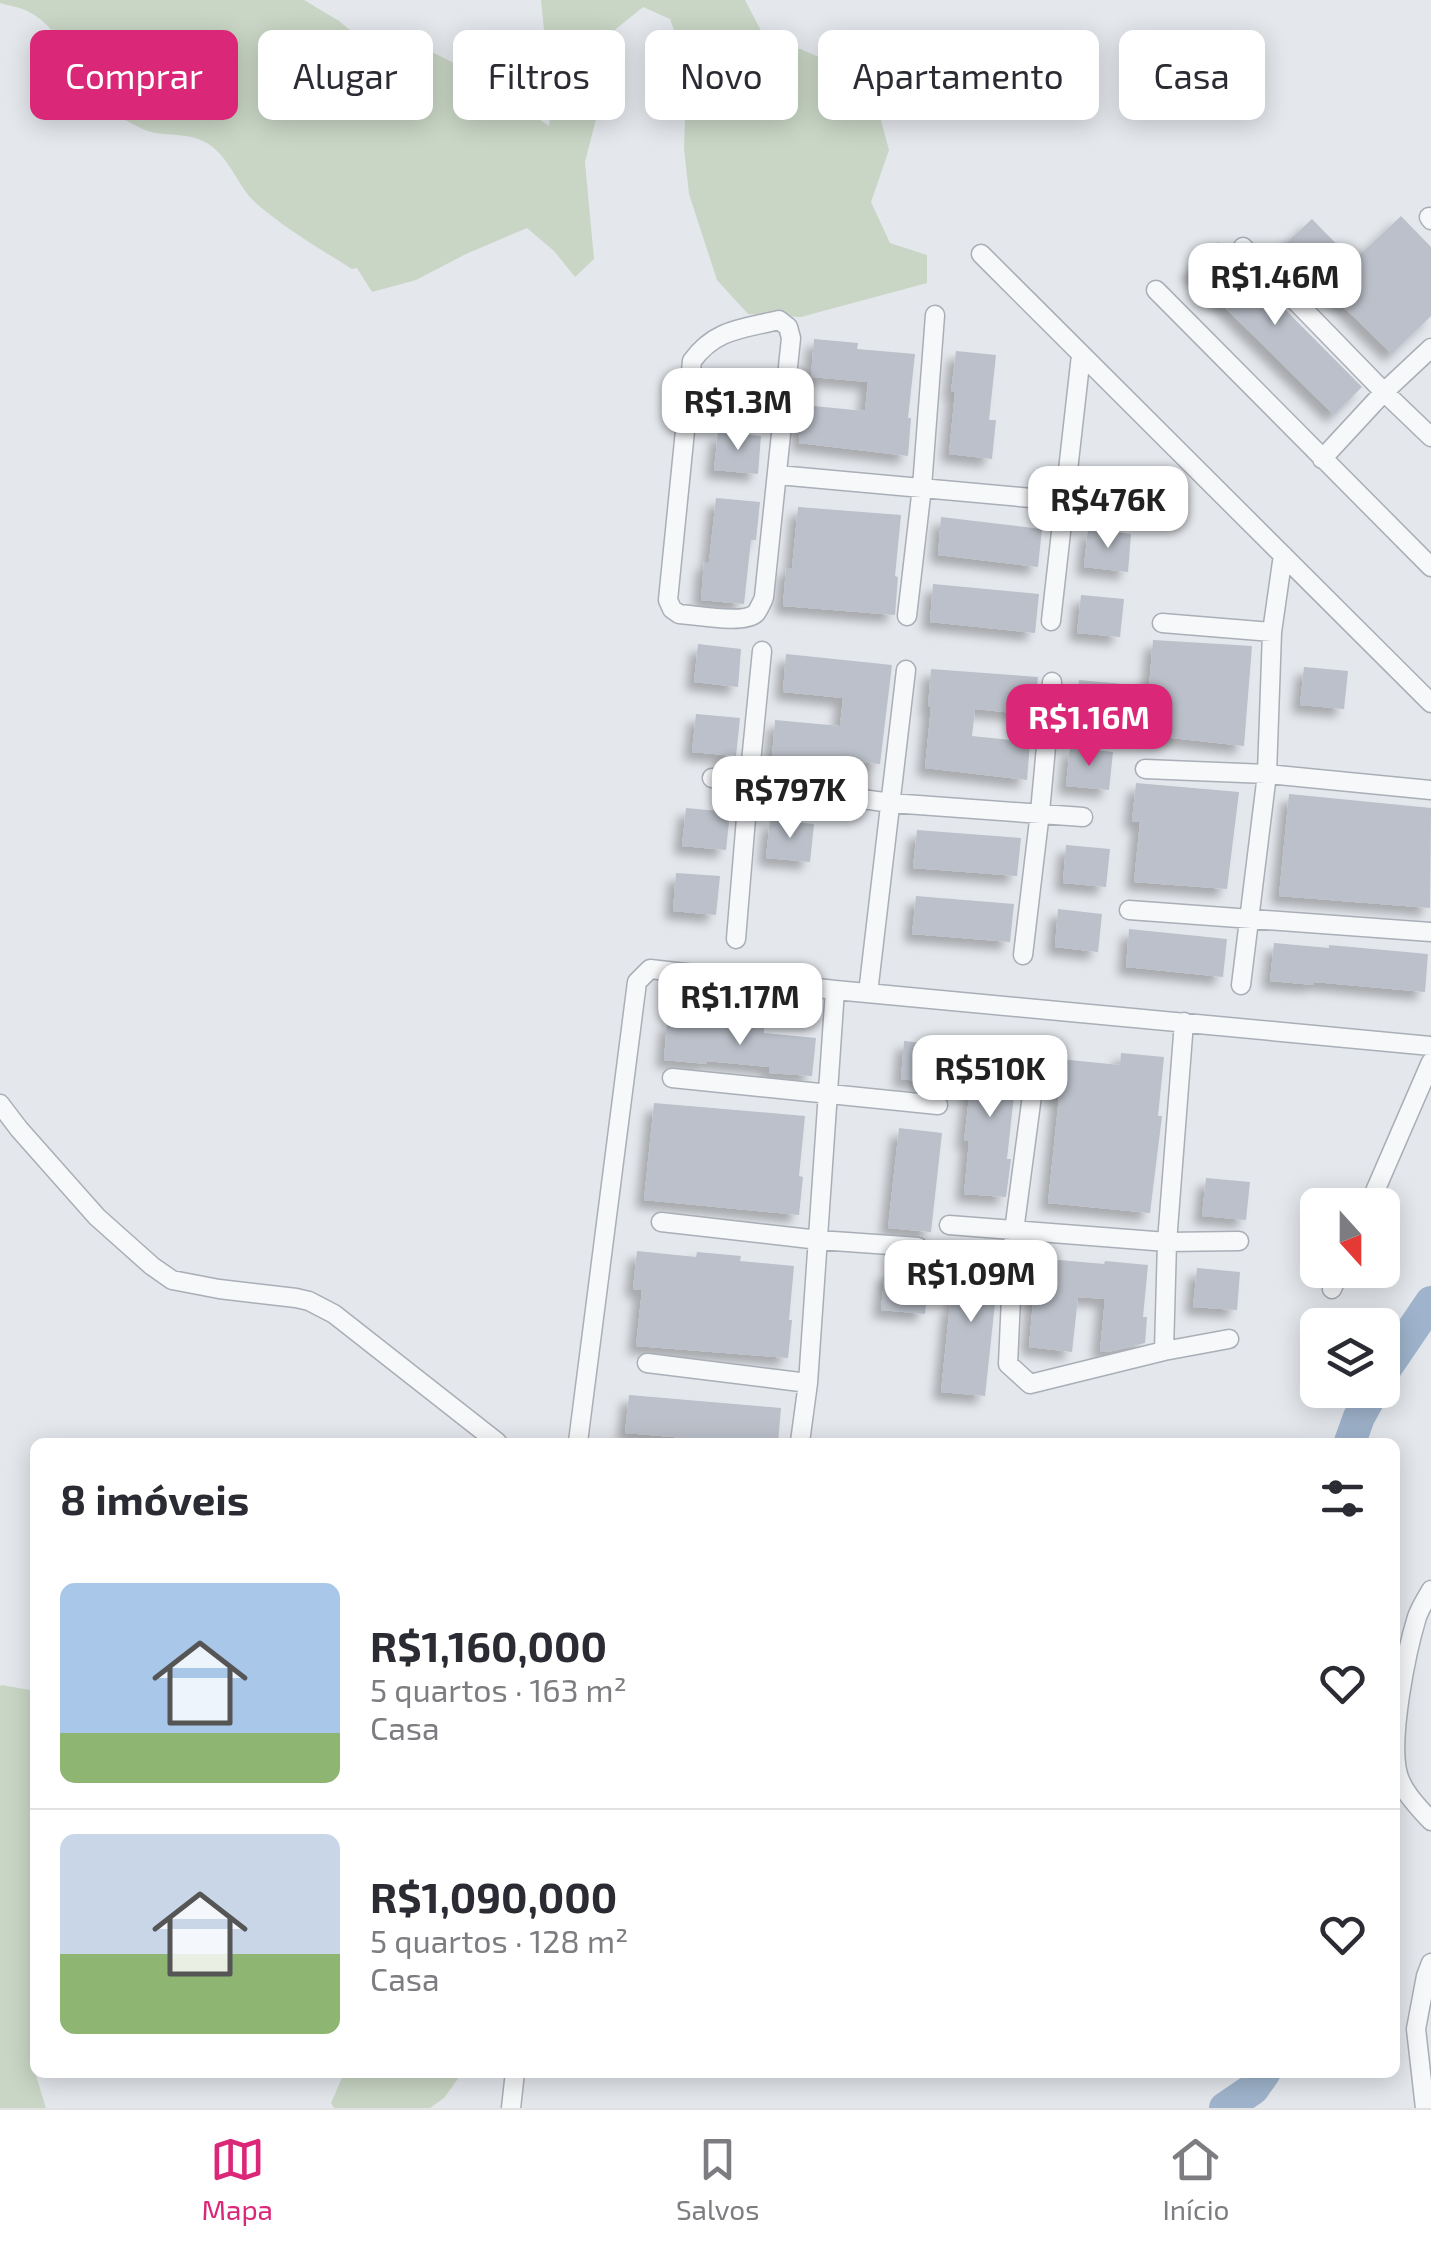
<!DOCTYPE html>
<html lang="pt">
<meta charset="utf-8">
<style>
body{margin:0;font-family:"Exo 2",sans-serif;background:#f2f2f3;color:#2b2b33;height:100vh;display:flex;flex-direction:column;font-size:38px;white-space:nowrap}
*{box-sizing:border-box;margin:0}
p{font-size:32px;color:#7c7c81}
.icon{flex:none;width:55px;height:55px;fill:none;stroke:currentColor;stroke-width:2;stroke-linecap:round;stroke-linejoin:round}
.map{position:relative;flex:1;overflow:hidden}
.drawer{position:absolute;left:30px;top:1438px;width:1370px;height:640px;display:flex;flex-direction:column;background:#fff;border-radius:15px;box-shadow:0 5px 25px #0003}
.drawer>*{flex:none}
.banner{position:absolute;left:30px;top:30px;width:1372px;height:90px;display:flex;gap:20px}
.needle{width:65px;rotate:159deg}
.tools{position:absolute;left:1300px;top:1188px;display:grid;gap:20px}
.tools a{display:grid;place-items:center;width:100px;height:100px;border-radius:15px;background:#fff;box-shadow:0 5px 25px #0003;font-size:50px}
.price{position:absolute;translate:-50% -85px;padding:0 22px;border-radius:20px;background:#fff;color:#222;font-size:32px;line-height:65px;filter:drop-shadow(0 2px 5px #0008)}
.price::after{content:'';position:absolute;left:50%;top:60px;width:30px;height:22px;margin-left:-15px;background:inherit;clip-path:polygon(0 0,100% 0,50% 100%)}
.price.on{background:#db2777;color:#fff}
ul{padding:0;list-style:none}
li{display:flex;align-items:center;gap:30px;height:250px;padding:0 30px}
li+li{border-top:2px solid #e1e1e2}
li span{display:grid;place-items:center;flex:none;width:280px;height:200px;border-radius:15px;color:#555}
li>.icon{margin-inline-start:auto}
span .icon{width:120px;height:120px;fill:#fffc;stroke-width:1}
li b{font-size:42px}
h2{display:flex;justify-content:space-between;align-items:center;height:120px;padding:0 30px;font-size:42px}
.chip{padding:0 35px;border-radius:15px;background:#fff;box-shadow:0 5px 25px #0003;font-size:35px;line-height:90px}
.chip.on{background:#db2777;color:#fff}
.tabs{display:flex;justify-content:space-around;align-items:center;height:140px;border-top:2px solid #e1e1e2;background:#fff;font-size:28px;color:#7c7c81}
.tabs a{display:grid;justify-items:center;gap:5px}
.tabs .on{color:#db2777}
.map>svg:first-child{display:block}
.green{fill:#c9d6c5}
.lines{fill:none;stroke-linecap:round;stroke-linejoin:round}
.river{stroke:#9fb4cc;stroke-width:32}
.building{fill:#bbc0ca;filter:url(#shadow)}
.minor-casing{stroke:#a9aeb7;stroke-width:21}
.minor{stroke:#f7f8fa;stroke-width:18}
</style>
<div class="map">
<svg width="1431" height="2108" viewBox="0 0 1431 2108">
<defs>
<filter id="shadow"><feDropShadow dx="-8" dy="8" stdDeviation="5" flood-color="#0004"/></filter>
</defs>
<rect width="100%" height="100%" fill="#e4e7ec"/>
<path class="green" d="M0,0h304l35,21 35,29 20,-11c61,16 103,52 155,87l2,-26 -10,-100h204l24,46 31,3 57,24 22,40 10,37 -18,52 19,41 37,12v28l-126,34 -53,-3 -31,-34 -28,-86 -5,-46 3,-83 -17,-46 -27,-12 -32,26 -5,47 -21,82 9,97 -19,18 -21,-26 -27,-23 -61,26 -50,26 -44,12 -15,-24 -5,1c-32,-20 -66,-40 -95,-65 -21,-18 -27,-50 -54,-63 -16,-8 -35,-5 -52,-9 -12,-3 -36,-18 -47,-26 -33,-24 -36,-75 -75,-94 -8,-5 -20,-6 -29,-9z
M2,1685l33,6v381l11,36h-46v-422z
M344,2073v-1l118,1 -18,25 -14,10h-96l-3,-5z"/>
<g class="lines">
<path class="river" d="M1382,1374l49,-72
M1350,1442l9,-25 15,-27
M1225,2108l28,-19 12,-17"/>
</g>
<path class="building" d="M1401,216l30,31v69l-39,38 -110,-107 30,-28 41,42z
M1218,242l144,145 -28,28 -146,-144z
M814,339l44,4 -1,6 58,5 -7,64h3l-3,38 -109,-13 4,-38 62,6 3,-29 -57,-5z
M956,351l40,4 -7,65h7l-4,39 -43,-5 6,-62h-4z
M728,368l44,4 -4,38 -44,-4z
M718,432l43,4 -3,38 -44,-4z
M716,498l44,4 -4,38h-5l-7,64 -43,-4 3,-38h5z
M798,507l103,8 -6,61 3,1 -3,38 -112,-9 3,-38h6z
M941,517l101,12 -4,38 -100,-12z
M1088,529l43,5 -3,38 -44,-5z
M933,584l106,10 -4,39 -105,-11z
M1081,595l43,4 -4,38 -43,-4z
M1153,640l99,6 -8,100 -99,-11z
M698,644l43,5 -3,38 -44,-5z
M786,654l106,11 -12,99 -64,-6 -1,4 -43,-4 3,-38 65,6 3,-28 -60,-6z
M1304,667l44,4 -4,38 -44,-4z
M931,669l107,8 -4,38 -59,-6 -3,27 58,6 -3,38 -102,-12 6,-61h-3z
M1079,680l44,4 -4,38 -44,-4z
M696,714l44,4 -4,38 -44,-4z
M1070,747l43,5 -4,38 -43,-4z
M1136,783l103,9 -12,97 -93,-7 6,-60 -8,-1z
M1289,794l142,14 -1,100 -151,-12z
M686,808l44,4 -4,38 -44,-4z
M770,820l44,4 -4,38 -44,-4z
M917,830l104,8 -4,38 -104,-8z
M1066,845l44,4 -4,38 -43,-4z
M676,873l44,3 -4,39 -43,-4z
M916,896l98,8 -4,38 -98,-8z
M1058,909l44,5 -4,38 -43,-5z
M1129,929l98,10 -4,38 -97,-10z
M1274,943l55,5v-3l99,9 -3,38 -111,-10v3l-44,-4z
M667,1022l97,6v5l52,5 -4,38 -43,-3v-6l-62,-6v3l-43,-4z
M904,1041l44,5 -4,38 -43,-5z
M975,1045l44,4 -12,110h4l-5,38 -42,-3 5,-53h-5z
M1121,1053l43,4 -6,59h4l-12,97 -102,-10 11,-106h-4l4,-38 61,6z
M654,1103l151,13 -6,60 4,1 -4,38 -155,-15z
M899,1128l43,5 -11,99 -43,-4z
M1206,1178l44,4 -4,38 -44,-4z
M637,1251l59,6 1,-5 44,4 -1,5 54,5 -5,54h3l-4,38 -152,-12 6,-56 -9,-1z
M960,1252l40,4 -1,38h-3l-11,102 -44,-4 9,-88 4,1z
M1037,1258l67,6 1,-3 43,4 -5,52h4l-2,26 -37,9 -8,-1 5,-52 -27,-2 -6,55 -43,-5z
M1197,1268l43,4 -3,38 -44,-3z
M885,1271l44,4 -4,39 -44,-4z
M629,1395l152,13 -3,34h-45l-108,-9z"/>
<g class="lines">
<defs>
<path id="minor" d="M1429,217l2,3
M1243,247l141,145 47,45
M981,254l450,449
M1156,290l275,277
M779,320l9,7 3,11 -27,259c0,2 -7,15 -8,16 -12,12 -60,2 -77,1l-7,-5 -4,-9 24,-239c23,-32 50,-32 87,-41z
M1322,459l62,-67 47,-44
M778,475l286,26
M907,616l15,-129 13,-172
M1051,621l30,-266
M1162,623l110,9
M1145,769l122,5 164,16
M712,778l179,25 192,14
M1129,910l302,22
M736,939l13,-157 13,-131
M1023,955l17,-143 12,-130
M1241,985l26,-211 5,-142 11,-77
M868,993l38,-323
M1037,1058l-23,173 -6,133 22,20 134,-33 65,-12
M672,1078l266,27
M0,1104l19,25 78,88 55,49 20,14 47,9 77,9 13,3 25,13 163,128
M1369,1205l62,-143
M661,1222l158,18 99,7
M949,1225l218,17 72,-1
M1332,1289l8,-19
M1164,1351l3,-109 17,-220
M647,1363l161,20
M578,1442l59,-460 13,-13 185,21 596,56
M800,1442l8,-59 27,-393
M1431,1590c-5,9 -11,18 -14,27 -11,36 -27,117 -20,153 3,19 21,37 34,51
M511,2108l4,-36
M1425,2108l-9,-79 10,-53 5,-13"/>
</defs>
<use href="#minor" class="minor-casing"/>
<use href="#minor" class="minor"/>
</g>
</svg>
<div class="tools">
<a><svg class="needle" viewBox="-14 -14 28 28"><path d="M0-13l5 13h-10z" fill="#e53935"/><path d="M0 13l5-13h-10z" fill="#7c7c81"/></svg></a>
<a><svg class="icon" aria-label="layers" viewBox="0 0 24 24"><path d="M12 4l9 5-9 5-9-5zM3 14l9 5 9-5"/></svg></a>
</div>
<b class="price" style="left:1275px;top:328px">R$1.46M</b>
<b class="price" style="left:738px;top:453px">R$1.3M</b>
<b class="price" style="left:1108px;top:551px">R$476K</b>
<b class="price on" style="left:1089px;top:769px">R$1.16M</b>
<b class="price" style="left:790px;top:841px">R$797K</b>
<b class="price" style="left:740px;top:1048px">R$1.17M</b>
<b class="price" style="left:990px;top:1120px">R$510K</b>
<b class="price" style="left:971px;top:1325px">R$1.09M</b>
<div class="banner">
<a class="chip on">Comprar</a>
<a class="chip">Alugar</a>
<a class="chip">Filtros</a>
<a class="chip">Novo</a>
<a class="chip">Apartamento</a>
<a class="chip">Casa</a>
</div>
<section class="drawer">
<h2>8 imóveis<svg class="icon" aria-label="filters" viewBox="0 0 24 24"><path d="M4 7h16M4 17h16"/><circle cx="9" cy="7" r="2"/><circle cx="15" cy="17" r="2"/></svg></h2>
<ul>
<li><span style="background:linear-gradient(#a9c7e8 75%,#8fb573 0)"><svg class="icon" aria-label="home" viewBox="0 0 24 24"><path d="M3 11l9-7 9 7M6 9v11h12V9"/></svg></span><div><b>R$1,160,000</b><p>5 quartos · 163 m²</p><p>Casa</p></div><svg class="icon" aria-label="heart" viewBox="0 0 24 24"><path d="M12 20l-8-8c-3-5 5-10 8-4 3-6 11-1 8 4z"/></svg></li>
<li><span style="background:linear-gradient(#c9d6e8 60%,#8fb573 0)"><svg class="icon" aria-label="home" viewBox="0 0 24 24"><path d="M3 11l9-7 9 7M6 9v11h12V9"/></svg></span><div><b>R$1,090,000</b><p>5 quartos · 128 m²</p><p>Casa</p></div><svg class="icon" aria-label="heart" viewBox="0 0 24 24"><path d="M12 20l-8-8c-3-5 5-10 8-4 3-6 11-1 8 4z"/></svg></li>
</ul>
</section>
</div>
<nav class="tabs">
<a class="on"><svg class="icon" aria-label="map" viewBox="0 0 24 24"><path d="M3 6l6-2 6 2 6-2v14l-6 2-6-2-6 2zM9 4v14M15 6v14"/></svg>Mapa</a>
<a><svg class="icon" aria-label="saved" viewBox="0 0 24 24"><path d="M7 4h10v16l-5-4-5 4z"/></svg>Salvos</a>
<a><svg class="icon" aria-label="home" viewBox="0 0 24 24"><path d="M3 11l9-7 9 7M6 9v11h12V9"/></svg>Início</a>
</nav>
